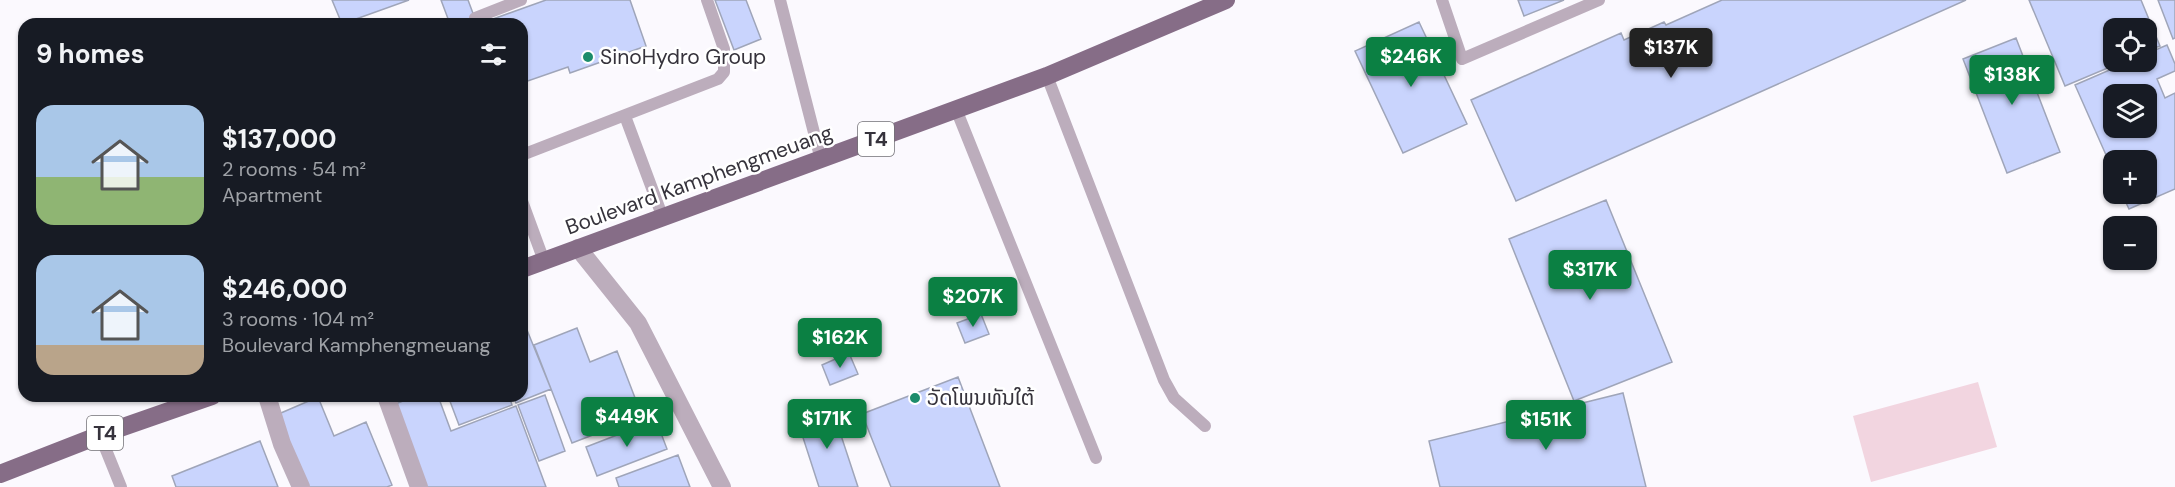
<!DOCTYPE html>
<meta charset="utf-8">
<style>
body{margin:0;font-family:"DM Sans","Noto Sans Lao",sans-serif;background:#242831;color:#f1f3f6;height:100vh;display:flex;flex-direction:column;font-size:22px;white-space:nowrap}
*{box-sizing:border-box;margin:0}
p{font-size:20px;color:#9ea1a6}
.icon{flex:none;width:33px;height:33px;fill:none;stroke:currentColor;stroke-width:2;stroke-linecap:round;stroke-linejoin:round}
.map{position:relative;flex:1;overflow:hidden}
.sheet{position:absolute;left:18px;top:18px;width:510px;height:384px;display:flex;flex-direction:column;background:#171b24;border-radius:18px;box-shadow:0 2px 4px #0004}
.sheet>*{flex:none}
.tools{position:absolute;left:2103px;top:18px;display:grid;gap:12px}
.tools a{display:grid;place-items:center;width:54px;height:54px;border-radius:12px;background:#171b24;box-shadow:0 2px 4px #0004;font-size:30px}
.price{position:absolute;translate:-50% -51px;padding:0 14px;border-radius:6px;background:#0b8043;color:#fff;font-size:20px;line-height:39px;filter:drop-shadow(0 2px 3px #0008)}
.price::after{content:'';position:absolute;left:50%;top:36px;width:18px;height:14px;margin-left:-9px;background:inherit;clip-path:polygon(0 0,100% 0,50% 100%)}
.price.current{background:#222;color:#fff}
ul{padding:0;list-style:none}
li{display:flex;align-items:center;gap:18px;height:150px;padding:0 18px}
li span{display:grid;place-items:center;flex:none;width:168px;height:120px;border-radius:18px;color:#555}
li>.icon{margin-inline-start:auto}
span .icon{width:72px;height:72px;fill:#fffc;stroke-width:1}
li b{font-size:26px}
h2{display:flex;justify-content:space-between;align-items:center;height:72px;padding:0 18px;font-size:26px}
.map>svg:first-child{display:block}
.garden{fill:#f2d5e0}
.building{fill:#c9d4fd;stroke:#9fa5b9;stroke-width:1.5;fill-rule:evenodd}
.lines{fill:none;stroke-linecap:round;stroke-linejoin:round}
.lane{stroke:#bcadbc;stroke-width:12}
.street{stroke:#bcadbc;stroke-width:18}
.primary{stroke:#866d87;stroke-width:18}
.poi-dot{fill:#1c8c6b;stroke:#fff;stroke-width:2}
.labels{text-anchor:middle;stroke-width:5;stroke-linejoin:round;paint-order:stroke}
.shield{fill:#fff;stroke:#727076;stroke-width:1.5}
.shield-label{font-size:20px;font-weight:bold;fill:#36333c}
.poi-label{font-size:21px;fill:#36333c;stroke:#fff;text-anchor:start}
.street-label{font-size:21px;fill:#36333c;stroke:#fff}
</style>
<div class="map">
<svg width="2175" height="487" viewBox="0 0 2175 487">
<rect width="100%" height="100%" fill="#fbf9fe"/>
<path class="garden" d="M1978,382l19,65 -126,35 -18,-66z"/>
<path class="building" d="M332,0h77l-67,24z
M441,0h27l9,24h-27z
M546,0h84l16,46 -76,27 -2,-6 -46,16v-59h-43z
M715,0h31l15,39 -27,11z
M1518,0h46l-40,16z
M1722,0h244l-450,201 -45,-101 150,-67 3,7 40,-18 2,3z
M2029,0h112l19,46 -14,5v-23h-32v34h8l-57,24z
M2158,0h17v38l-2,1z
M1419,22l48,102 -64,29 -48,-102z
M2016,38l44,114 -53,21 -44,-114z
M2167,45l8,19v7l-18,8 8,19 10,-5v96l-46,20 -7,-15h24v-34h-32v13l-39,-88 53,-23h18v-8zM2114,94h32v34h-32z
M1606,200l66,162 -98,39 -65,-162z
M981,314l8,20 -24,9 -8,-20z
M577,328l13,34 27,-11 25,65 -70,27 -38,-98z
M527,330l24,59 -35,14 -3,-7h9v-64z
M849,353l9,21 -28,11 -8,-20z
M958,377l42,110h-109l-29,-73z
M1623,393l23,94h-206l-11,-46z
M545,395l20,56 -26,10 -21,-56z
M416,396h22l13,35 65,-25 30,81h-126l-30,-81z
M448,396h61l3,9 -53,20z
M318,397l16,39 32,-14 26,63 -5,2h-83l-30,-71z
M832,408l26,79h-39l-22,-68z
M656,420l11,29 -70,27 -11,-29z
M260,441l18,46h-102l-4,-11z
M678,455l12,32h-71l-3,-9z"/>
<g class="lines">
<path class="lane" d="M780,0l41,160
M1442,0l20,59 137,-59
M475,18l46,-18
M1047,76l117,304 10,18 31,28
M956,109l140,349
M625,116l38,102
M522,155l196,-76 6,-7v-23l-17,-49
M522,201l22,60
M100,435l21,52"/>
<path class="street" d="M578,248l60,75 84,164
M267,396l15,48 19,43
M386,396l33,91"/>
<path class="primary" d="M522,269l525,-193 179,-76
M0,474l100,-39 112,-39"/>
</g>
<g class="poi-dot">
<circle cx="588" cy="57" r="6"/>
<circle cx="915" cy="398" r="6"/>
</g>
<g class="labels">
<g class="shield">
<rect x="858" y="122" width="36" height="34" rx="4.5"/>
<rect x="87" y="416" width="36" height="34" rx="4.5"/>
</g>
<g class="shield-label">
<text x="876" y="146">T4</text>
<text x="105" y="440">T4</text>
</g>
<g class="poi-label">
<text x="600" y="64">SinoHydro Group</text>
<text x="927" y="405">ວັດໂພນທັນໃຕ້</text>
</g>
<g class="street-label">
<text transform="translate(699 180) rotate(-20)" y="7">Boulevard Kamphengmeuang</text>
</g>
</g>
</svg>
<div class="tools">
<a><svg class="icon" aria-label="locate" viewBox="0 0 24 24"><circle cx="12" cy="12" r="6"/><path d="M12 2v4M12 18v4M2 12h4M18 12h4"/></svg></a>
<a><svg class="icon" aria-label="layers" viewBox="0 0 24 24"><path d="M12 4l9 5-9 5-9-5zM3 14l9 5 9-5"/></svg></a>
<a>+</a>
<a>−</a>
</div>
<b class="price current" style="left:1671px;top:79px">$137K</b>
<b class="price" style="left:1411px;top:88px">$246K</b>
<b class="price" style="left:2012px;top:106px">$138K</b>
<b class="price" style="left:1590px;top:301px">$317K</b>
<b class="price" style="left:973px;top:328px">$207K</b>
<b class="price" style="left:840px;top:369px">$162K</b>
<b class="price" style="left:627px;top:448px">$449K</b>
<b class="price" style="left:827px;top:450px">$171K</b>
<b class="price" style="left:1546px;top:451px">$151K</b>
<section class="sheet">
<h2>9 homes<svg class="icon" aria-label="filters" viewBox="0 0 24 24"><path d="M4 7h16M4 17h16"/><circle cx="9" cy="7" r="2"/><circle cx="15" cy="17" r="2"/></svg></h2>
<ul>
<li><span style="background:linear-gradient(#a9c7e8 60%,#8fb573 0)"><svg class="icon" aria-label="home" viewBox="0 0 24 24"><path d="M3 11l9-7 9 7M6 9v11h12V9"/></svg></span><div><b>$137,000</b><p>2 rooms · 54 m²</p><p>Apartment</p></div></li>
<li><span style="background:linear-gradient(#a9c7e8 75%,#b9a48a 0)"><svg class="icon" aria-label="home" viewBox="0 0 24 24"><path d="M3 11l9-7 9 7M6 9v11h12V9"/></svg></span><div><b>$246,000</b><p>3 rooms · 104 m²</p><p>Boulevard Kamphengmeuang</p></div></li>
</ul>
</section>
</div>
